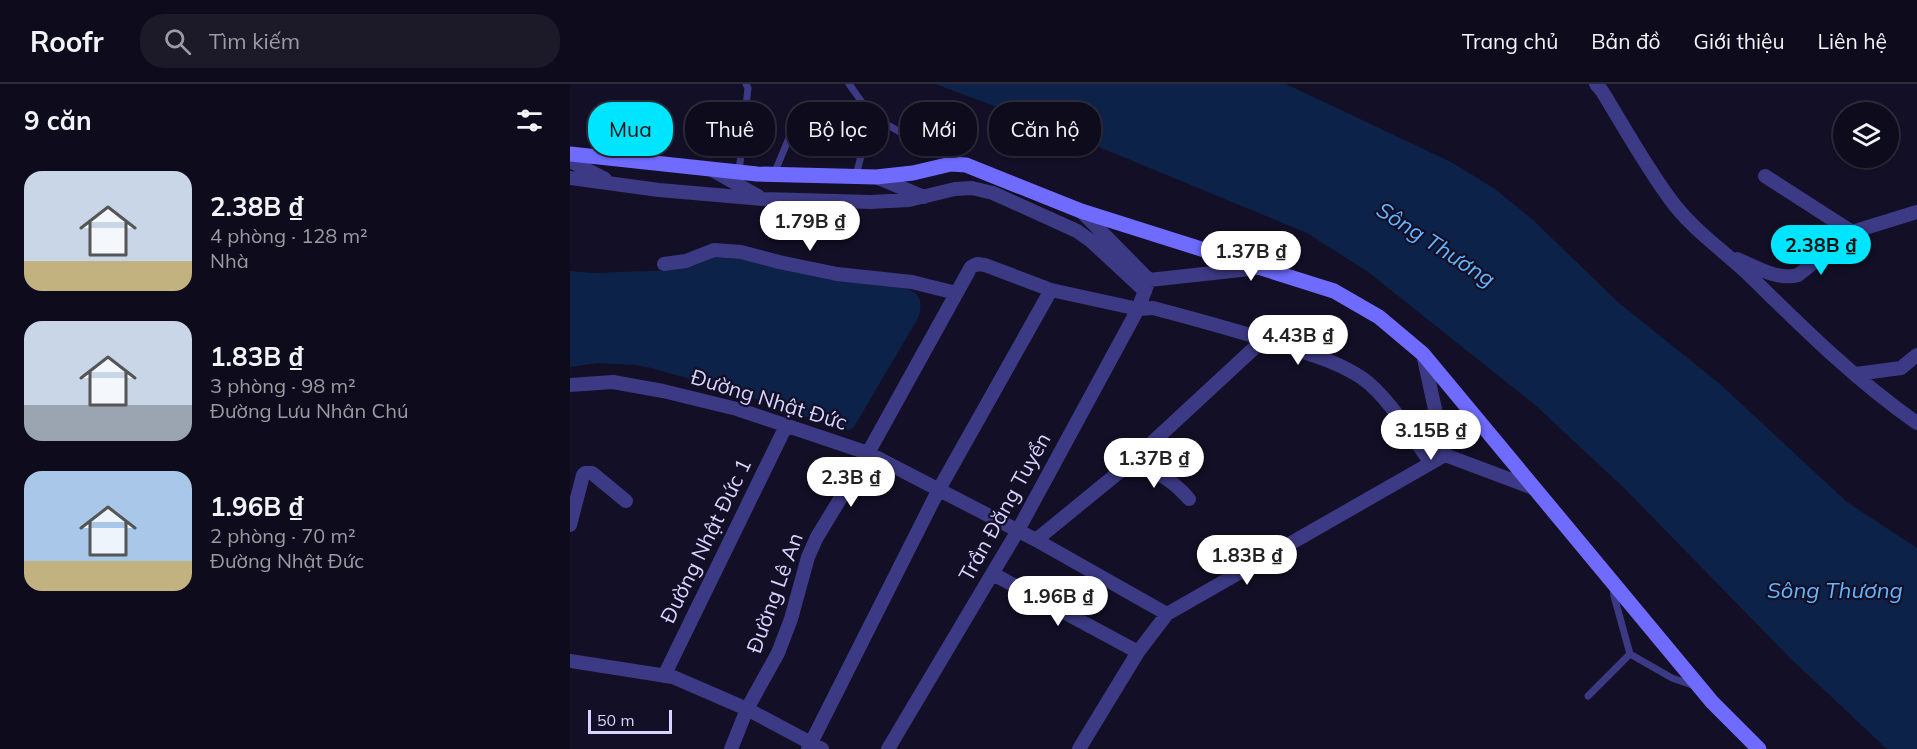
<!DOCTYPE html>
<html lang="vi">
<meta charset="utf-8">
<style>
body{margin:0;font-family:Mulish,sans-serif;background:#1c1929;color:#f1f3f6;height:100vh;display:flex;flex-direction:column;font-size:22px;white-space:nowrap}
*{box-sizing:border-box;margin:0}
p{font-size:20px;color:#9b9ba3}
.icon{flex:none;width:33px;height:33px;fill:none;stroke:currentColor;stroke-width:2;stroke-linecap:round;stroke-linejoin:round}
.map{position:relative;flex:1;overflow:hidden}
.details{display:flex;flex-direction:column;background:#0e0b1c;width:570px}
.details>*{flex:none}
.top-card{position:absolute;left:18px;top:18px;width:570px;height:54px;display:flex;gap:12px}
.tools{position:absolute;left:1263px;top:18px;display:grid;gap:12px}
.tools a{display:grid;place-items:center;width:66px;height:66px;border-radius:50%;background:#0e0b1c;box-shadow:0 2px 4px #0004,0 0 0 2px #2e2b3b;font-size:30px}
.scale{position:absolute;left:18px;bottom:15px;width:84px;box-sizing:border-box;padding-left:6px;border:3px solid #d9d4ff;border-top:0;font-size:16px;line-height:21px;white-space:nowrap;color:#d9d4ff;-webkit-text-stroke:4px #130f26;paint-order:stroke}
.price{position:absolute;translate:-50% -51px;padding:0 14px;border-radius:21px;background:#fff;color:#222;font-size:20px;line-height:39px;filter:drop-shadow(0 2px 3px #0008)}
.price::after{content:'';position:absolute;left:50%;top:36px;width:18px;height:14px;margin-left:-9px;background:inherit;clip-path:polygon(0 0,100% 0,50% 100%)}
.price.selected{background:#00e5ff;color:#111}
ul{padding:0;list-style:none}
li{display:flex;align-items:center;gap:18px;height:150px;padding:0 24px}
li span{display:grid;place-items:center;flex:none;width:168px;height:120px;border-radius:18px;color:#555}
li>.icon{margin-inline-start:auto}
span .icon{width:72px;height:72px;fill:#fffc;stroke-width:1}
li b{font-size:26px}
h2{display:flex;justify-content:space-between;align-items:center;height:72px;padding:0 24px;font-size:26px}
.pill{padding:0 21px;border-radius:24px;background:#0e0b1c;box-shadow:0 2px 4px #0004,0 0 0 2px #2e2b3b;font-size:21px;line-height:54px}
.pill.selected{background:#00e5ff;color:#111}
header{display:flex;align-items:center;gap:36px;box-sizing:border-box;height:84px;padding:0 30px;background:#0e0b1c;border-bottom:2px solid #2e2b3b}
header strong{font-size:28px}
nav{display:flex;gap:33px;margin-inline-start:auto;font-size:21px}
.search{width:420px;height:54px;background:#1c1929;display:flex;align-items:center;gap:15px;box-sizing:border-box;padding:0 21px;border-radius:24px;color:#9b9ba3;font-size:22px}
main{display:flex;flex:1;min-height:0}
.map>svg:first-child{display:block}
.water{fill:#0c2248}
.lines{fill:none;stroke-linecap:round;stroke-linejoin:round}
.lane{stroke:#3d3a85;stroke-width:7}
.street{stroke:#3d3a85;stroke-width:14}
.secondary{stroke:#6f6bff;stroke-width:15}
.labels{text-anchor:middle;stroke-width:4.5;stroke-linejoin:round;paint-order:stroke}
.street-label{font-size:21px;fill:#d9d4ff;stroke:#130f26}
.water-label{font-size:22px;font-style:italic;fill:#62b6ff;stroke:#130f26}
</style>
<header>
<strong>Roofr</strong>
<div class="search"><svg class="icon" aria-label="search" viewBox="0 0 24 24"><circle cx="10" cy="10" r="6"/><path d="M15 15l6 6"/></svg>Tìm kiếm</div>
<nav><a>Trang chủ</a><a>Bản đồ</a><a>Giới thiệu</a><a>Liên hệ</a></nav>
</header>
<main>
<section class="details">
<h2>9 căn<svg class="icon" aria-label="filters" viewBox="0 0 24 24"><path d="M4 7h16M4 17h16"/><circle cx="9" cy="7" r="2"/><circle cx="15" cy="17" r="2"/></svg></h2>
<ul>
<li><span style="background:linear-gradient(#c9d6e8 75%,#c2b280 0)"><svg class="icon" aria-label="home" viewBox="0 0 24 24"><path d="M3 11l9-7 9 7M6 9v11h12V9"/></svg></span><div><b>2.38B ₫</b><p>4 phòng · 128 m²</p><p>Nhà</p></div></li>
<li><span style="background:linear-gradient(#c9d6e8 70%,#9aa5b1 0)"><svg class="icon" aria-label="home" viewBox="0 0 24 24"><path d="M3 11l9-7 9 7M6 9v11h12V9"/></svg></span><div><b>1.83B ₫</b><p>3 phòng · 98 m²</p><p>Đường Lưu Nhân Chú</p></div></li>
<li><span style="background:linear-gradient(#a9c7e8 75%,#c2b280 0)"><svg class="icon" aria-label="home" viewBox="0 0 24 24"><path d="M3 11l9-7 9 7M6 9v11h12V9"/></svg></span><div><b>1.96B ₫</b><p>2 phòng · 70 m²</p><p>Đường Nhật Đức</p></div></li>
</ul>
</section>
<div class="map">
<svg width="1347" height="665" viewBox="0 0 1347 665">
<rect width="100%" height="100%" fill="#130f26"/>
<path class="water" d="M365,0h351l167,79 42,26 38,31 86,83 101,81 127,118 70,46v201h-30l-96,-90 -166,-170 -91,-85 -166,-132 -61,-39 -264,-109z
M144,173l27,2 149,25c20,5 37,7 28,34l-64,109 -5,3 -8,-1 -105,-37 -85,-24 -16,-3 -37,-2 -28,4v-96l24,2 82,-3 18,-4z"/>
<g class="lines">
<path class="lane" d="M279,0l22,31 -15,61
M301,31l39,23
M169,88l9,-84 -2,-4
M204,90l17,-41
M1060,570l42,24 23,8
M1018,612l42,-42 -16,-58 -1,-9"/>
<path class="street" d="M1026,0l6,7c22,36 43,74 68,108 21,29 50,49 76,73 54,53 108,107 171,151
M0,77l35,18
M142,86l46,26
M1195,92l87,56
M306,93l48,20
M0,94l89,12 104,9 108,3 38,-2 46,-11 17,-1 21,5 84,38 14,10 54,50
M511,127l68,69 110,-12
M1167,175c17,7 41,22 61,16l54,-43 65,-20
M94,180l22,-3 28,-11 27,2 38,10 58,12 75,8 44,11
M853,270l22,101 88,33
M1286,290l45,-6 16,-13
M0,301l43,-3 50,9 74,18 131,44 168,87 131,74
M559,380c29,9 40,12 60,35
M0,441l13,-50 2,-2h7l34,28
M466,456l93,-76 135,-125
M423,490l145,78
M0,577l103,16 74,32 75,40
M94,592l122,-250
M161,665l16,-40 31,-56 13,-34 17,-62 9,-20 51,-84 103,-186 6,-3 8,1 66,25 87,19 15,-1 15,4c41,11 82,22 123,36 25,8 49,15 71,30 26,18 51,60 69,85
M238,665l130,-258 113,-201
M318,665l129,-217 121,-223 11,-29
M509,665l59,-97 29,-38 278,-159"/>
<path class="secondary" d="M0,70l187,20 119,3 37,-4 38,-9 15,1 115,46 253,80 45,26 44,37 289,348 47,47"/>
</g>
<g class="labels">
<g class="street-label">
<text transform="translate(199 316) rotate(17)" y="7">Đường Nhật Đức</text>
<text transform="translate(435 423) rotate(-61)" y="7">Trần Đăng Tuyển</text>
<text transform="translate(136 457) rotate(-64)" y="7">Đường Nhật Đức 1</text>
<text transform="translate(205 509) rotate(-70)" y="7">Đường Lê An</text>
</g>
<g class="water-label">
<text transform="translate(866 160) rotate(33)" y="8">Sông Thương</text>
<text x="1265" y="514">Sông Thương</text>
</g>
</g>
</svg>
<div class="tools">
<a><svg class="icon" aria-label="layers" viewBox="0 0 24 24"><path d="M12 4l9 5-9 5-9-5zM3 14l9 5 9-5"/></svg></a>
</div>
<div class="scale">50 m</div>
<b class="price" style="left:240px;top:168px">1.79B ₫</b>
<b class="price selected" style="left:1251px;top:192px">2.38B ₫</b>
<b class="price" style="left:681px;top:198px">1.37B ₫</b>
<b class="price" style="left:728px;top:282px">4.43B ₫</b>
<b class="price" style="left:861px;top:377px">3.15B ₫</b>
<b class="price" style="left:584px;top:405px">1.37B ₫</b>
<b class="price" style="left:281px;top:424px">2.3B ₫</b>
<b class="price" style="left:677px;top:502px">1.83B ₫</b>
<b class="price" style="left:488px;top:543px">1.96B ₫</b>
<div class="top-card">
<a class="pill selected">Mua</a>
<a class="pill">Thuê</a>
<a class="pill">Bộ lọc</a>
<a class="pill">Mới</a>
<a class="pill">Căn hộ</a>
</div>
</div>
</main>
